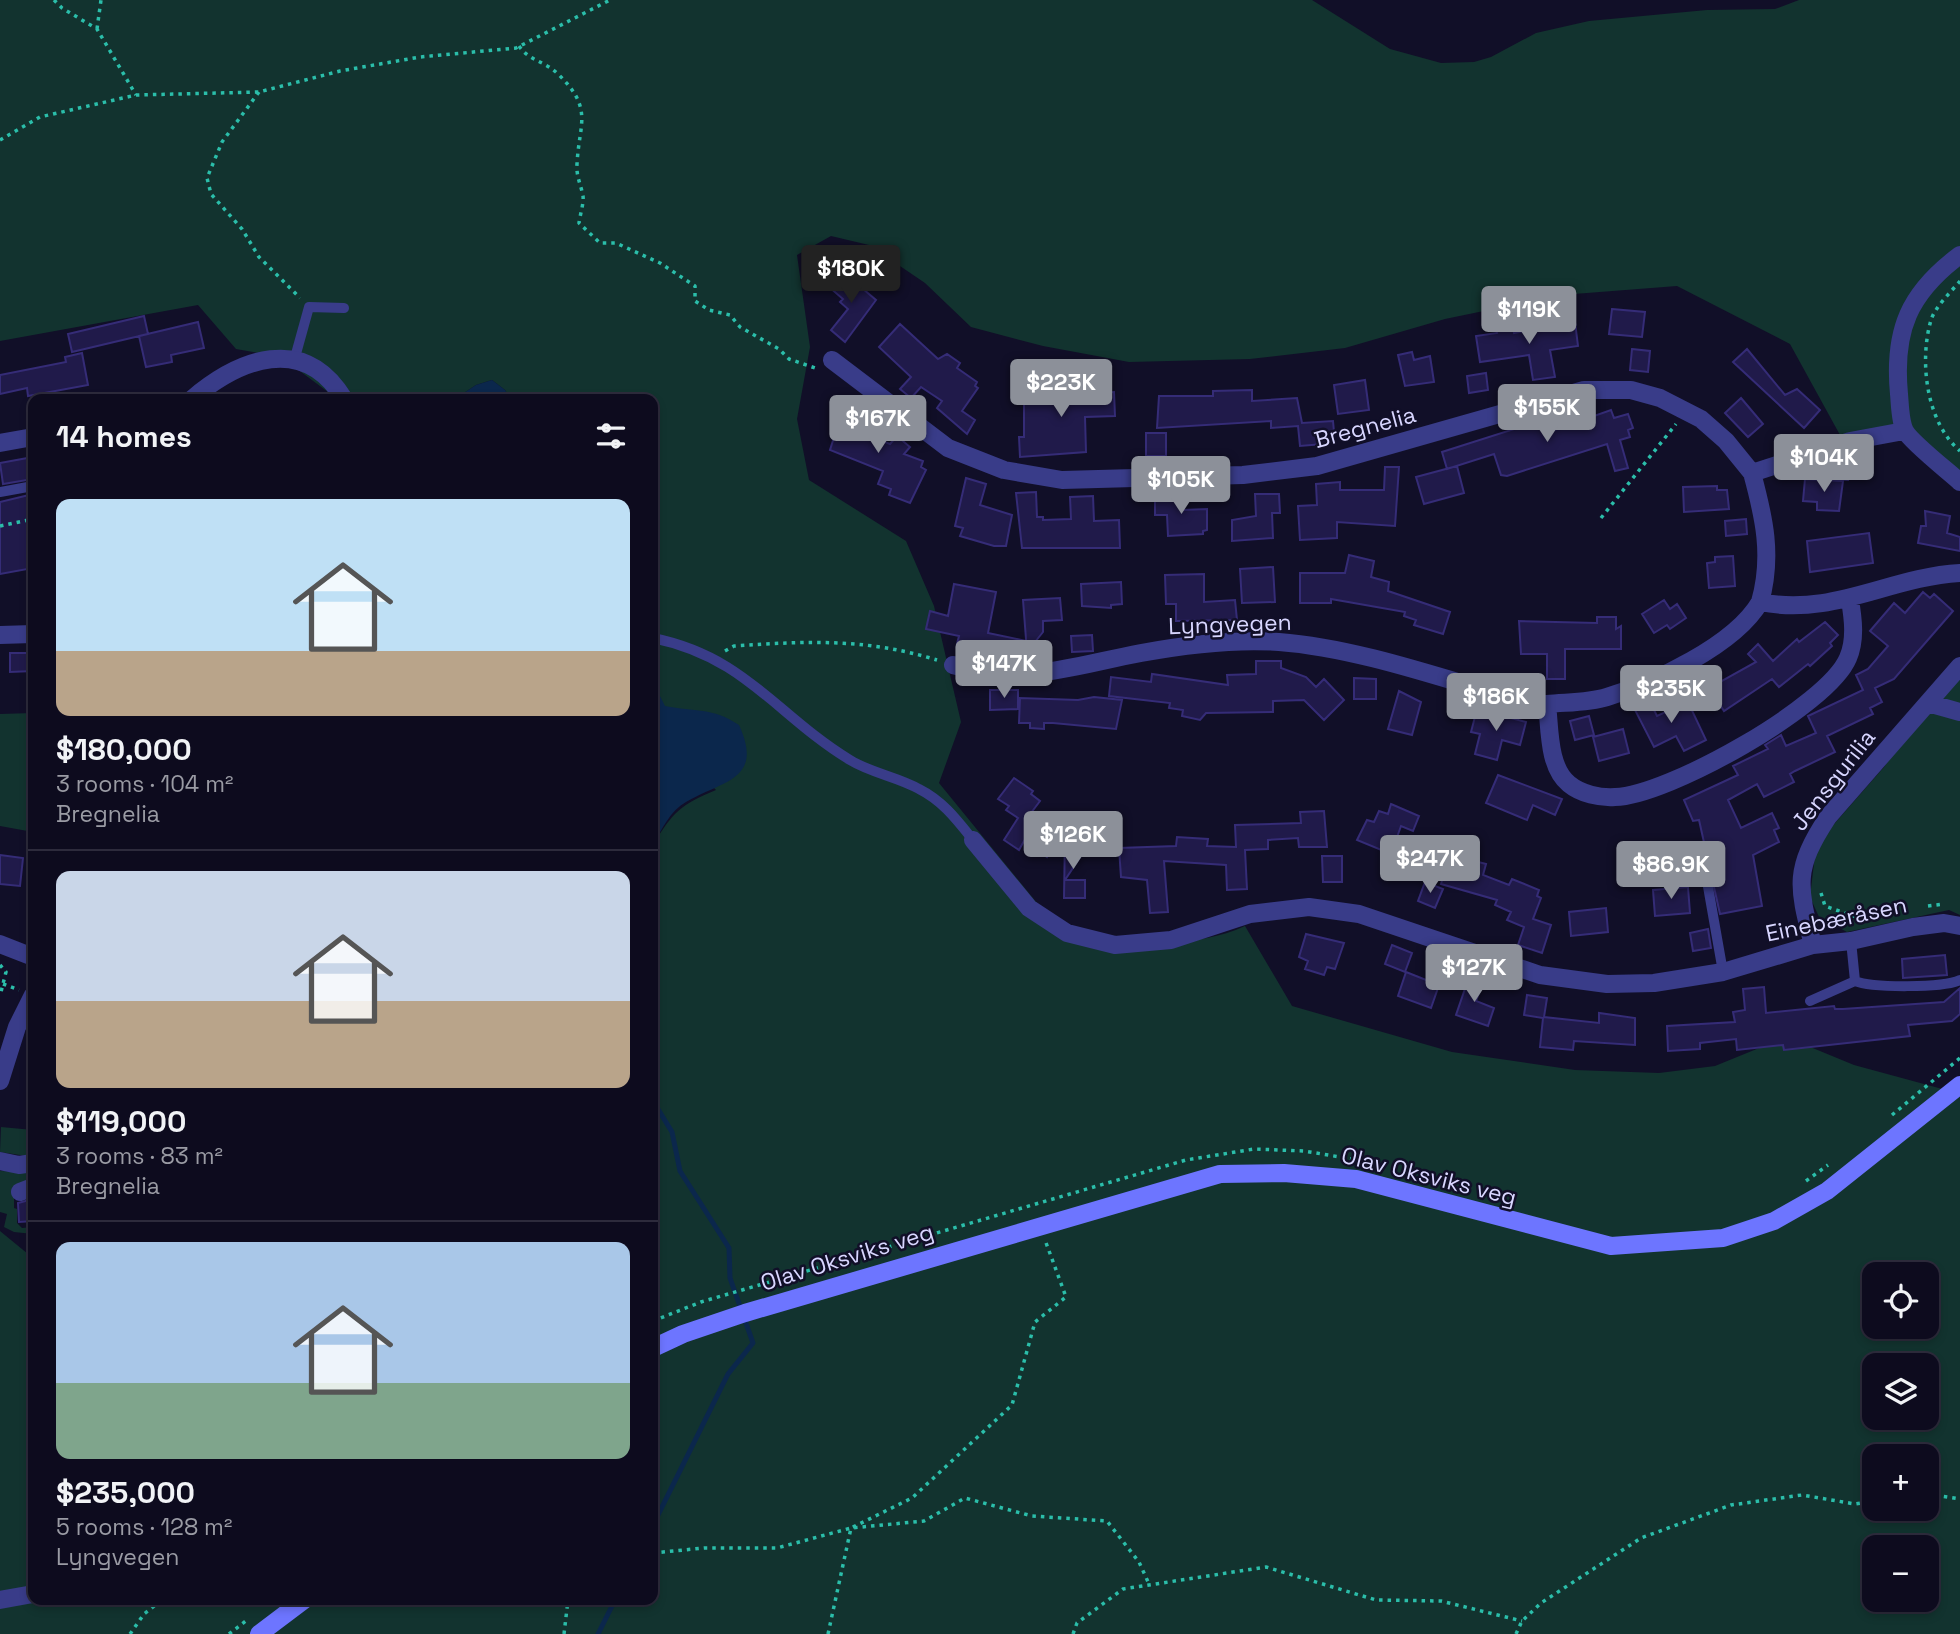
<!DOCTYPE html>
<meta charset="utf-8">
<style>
body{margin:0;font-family:"Space Grotesk",sans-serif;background:#1b192b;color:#f1f3f6;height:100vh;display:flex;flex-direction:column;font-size:26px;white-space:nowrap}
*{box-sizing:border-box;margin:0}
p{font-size:23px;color:#9a9ba4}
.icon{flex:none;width:38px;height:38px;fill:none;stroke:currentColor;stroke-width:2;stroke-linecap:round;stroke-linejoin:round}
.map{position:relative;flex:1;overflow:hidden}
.details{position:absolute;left:28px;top:394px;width:630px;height:1211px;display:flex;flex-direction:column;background:#0d0b1e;border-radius:14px;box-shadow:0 4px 10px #0003,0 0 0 2px #2d2b3c}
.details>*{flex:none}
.tools{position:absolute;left:1862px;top:1262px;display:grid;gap:14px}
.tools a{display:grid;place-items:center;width:77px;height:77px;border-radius:14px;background:#0d0b1e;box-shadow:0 4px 10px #0003,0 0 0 2px #2d2b3c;font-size:35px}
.price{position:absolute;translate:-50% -60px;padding:0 16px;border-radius:7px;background:#8c9099;color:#fff;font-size:23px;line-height:46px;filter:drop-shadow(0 2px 4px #0008)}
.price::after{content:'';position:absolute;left:50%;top:42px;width:21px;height:16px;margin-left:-10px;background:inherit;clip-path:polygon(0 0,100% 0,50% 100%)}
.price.selected{background:#222;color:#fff}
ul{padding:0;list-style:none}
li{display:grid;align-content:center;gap:14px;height:371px;padding:0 28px}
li+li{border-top:2px solid #2d2b3c}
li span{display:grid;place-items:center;height:217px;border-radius:14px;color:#555}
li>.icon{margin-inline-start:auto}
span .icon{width:126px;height:126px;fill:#fffc;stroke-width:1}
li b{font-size:30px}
h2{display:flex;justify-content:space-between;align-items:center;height:84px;padding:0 28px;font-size:30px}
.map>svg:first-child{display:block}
.green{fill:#12332f;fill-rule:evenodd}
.water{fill:#0b274c}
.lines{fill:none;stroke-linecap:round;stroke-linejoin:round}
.stream{stroke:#0b274c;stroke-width:5}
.building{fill:#201a4a;stroke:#352c77;stroke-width:2}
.path{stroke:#2bbeaa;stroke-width:3.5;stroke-dasharray:3.5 5;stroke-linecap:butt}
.lane{stroke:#393c89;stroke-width:10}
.street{stroke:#393c89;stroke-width:18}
.secondary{stroke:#6d75ff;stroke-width:18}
.labels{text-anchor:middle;stroke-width:5;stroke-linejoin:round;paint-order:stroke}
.street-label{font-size:23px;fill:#d8d6ff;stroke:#110f28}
</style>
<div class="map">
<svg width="1960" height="1634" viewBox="0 0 1960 1634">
<rect width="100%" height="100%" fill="#110f28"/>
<path class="green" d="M0,0h1312l78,49 51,14 33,-1 17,-5 45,-24 53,-12 118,-11 68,-1 24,-9h161v484l-53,-45 -67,-4 -50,-91 -113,-58 -116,9 -116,24 -100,29 -95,11 -121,3 -86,-16 -72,-19 -46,-44 -56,-38 -38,-9 -34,19 13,92 -13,72 12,61 97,61 28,65 27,116 -22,61 121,148c62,6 127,22 185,-5l47,80 160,46 123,18 84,3 56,-7 71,-29 68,28 92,25 14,-11v555h-1960v-403l28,23 5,-2v348h620v-755c20,-33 27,-40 63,-55l-63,-65v-326h-143l-5,-9 -13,-10 -16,5 -21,14h-122l-5,-7 -47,-35 -45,-8 -38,-44 -198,36zM1874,1274h53v52h-53zM1874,1365h53v53h-53zM1874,1456h53v52h-53zM1874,1547h53v53h-53z
M1960,658v257l-11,-5 -102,22 -28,-15 -9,-20 5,-42 13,-24 56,-64z
M33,713v119l-33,-6v-112z
M1,1127l32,3v27l-33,-5z
M0,1171l33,1v12l-19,8v16l3,1v14l5,5 11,-1v7l-19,-2 -10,-5 3,-13 -7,-2z"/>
<path class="water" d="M492,380l13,10 5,9h-55l21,-14z
M653,690l5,2 7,14c30,6 47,1 74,19 25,55 -15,55 -53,77 -16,9 -24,27 -33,43z"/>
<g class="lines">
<path class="stream" d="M653,1101l19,31 8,39 49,77 1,30 23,65 -25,31 -75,151
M598,1634l17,-34"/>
</g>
<path class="building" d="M843,272l33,28 -31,42 -14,-12 17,-21 -8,-7 3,-3 -14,-12z
M1612,309l33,3 -3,25 -33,-3z
M144,316l4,18 -76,18 -4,-18z
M198,322l6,26 -33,7 1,7 -26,5 -7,-31z
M1575,322l3,24 -28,4 5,27 -22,3 -4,-25 -49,7 -4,-26 21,-3 -1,-4 17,-3 1,7z
M900,324l38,35 9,-5 13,9 -3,5 20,14 -2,4 3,2 -16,23 13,9 -8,14 -30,-26 5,-7 -21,-14 -10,11 -11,-9 11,-12 -32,-30z
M1632,349l18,2 -2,21 -18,-2z
M1747,349l38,46 12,-6 23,21 -16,18 -71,-66z
M1412,352l2,8 16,-4 4,26 -29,4 -7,-31z
M82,353l6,32 -60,11 -1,-8 -27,6v-19l66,-13 -1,-5z
M1486,373l2,17 -19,3 -2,-17z
M1365,380l4,30 -31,4 -4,-29z
M1098,387v6l16,-1 1,24 -30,1 1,35 -66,5 -1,-20h5v-47z
M1252,390v11l45,-3 5,25 31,-2 2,22 -35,3 -2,-20 -27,2v-7l-114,7 2,-32h54v-5z
M1741,398l22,26 -15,13 -23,-24z
M845,403l22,8 -7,21 30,12 7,-8 13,11 -6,7 19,7 -2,6 5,3 -16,33 -21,-8 2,-6 -13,-5 5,-13 -53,-21z
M1611,410l3,8 14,-4 5,14 -5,2 2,7 -10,3 8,28 -13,3 -8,-27 -100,32 -6,-1 -7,-21 -47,15 -5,-17 85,-27 -2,-5 16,-5 5,18z
M1146,433h20v23h-20z
M33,457v22l-30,5 -3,-21z
M1833,465l16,1 -1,14 -15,-1z
M1457,466l7,27 -40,11 -8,-27z
M1385,467h14l-4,59 -58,-4v16l-37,2 -2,-34 19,-1 -1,-21 24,-2v8h44z
M966,478l20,6 -6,21 32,10 -6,31h-12l-34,-10 3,-8 -8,-2z
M1805,479l38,2 -4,30 -22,-1v-8l-14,-1z
M1717,486v4h10l2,19 -45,3 -1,-25z
M1036,492l1,25h6v3l28,-1 -1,-22 23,-1 1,25 25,-1 1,28h-98l-6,-55z
M33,494v74l-33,6v-72z
M1255,494h24l1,19h-8l1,25 -41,3v-21l24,-4z
M1182,495v15l25,-1v21l-4,1v3l-35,2 -1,-21h-12v-19z
M1925,511l25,5 -3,17 13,4v14l-42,-8 3,-17h5z
M1746,519l1,15 -21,2 -1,-15z
M1869,533l4,30 -63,9 -3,-31z
M1349,555l25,6 -3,16 18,5 -1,9 62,21 -7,22 -29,-9 2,-5 -12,-4 1,-4 -74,-13v4h-31v-30h45z
M1733,556l2,30 -26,2 -2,-25 8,-1v-5z
M1273,567l2,35 -33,1 -2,-34z
M1204,574v28l31,-2 2,20 -61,1v-17h-10l-1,-29z
M1121,582l1,22 -11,1v3l-29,-2 -1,-22z
M954,584l42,8 -8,41 38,8 -3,14 -14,1 -52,-12 2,-8 -33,-7 4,-18 18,5z
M1923,592l7,6 4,-4 19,17 -59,68 -19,9 7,14 -12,6 3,6 -46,22 8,16 -40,19 -5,3 4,8 -30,15 -7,-13 -29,16 13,28 31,-15 7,15 -5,2 5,12 -26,13 9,51 -42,8 -21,-94 -6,1 -9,-21 54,-25 -5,-9 35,-17 -3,-4 16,-10 5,11 30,-13 -8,-17 55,-26 -7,-15 12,-6 20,-23 -18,-15 24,-28 11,10z
M1060,598l2,22 -19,1v11l-16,20 -4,-52z
M1664,600l6,9 7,-5 9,14 -16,11 -3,-4 -13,8 -12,-19z
M1597,617h19v12l5,-3v23h-56v30h-18v-25h-26l-2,-33 78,2z
M1825,622l13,13 -8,8 2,3 -22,20 -2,-2 -29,23 -7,-8 -48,32 -15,-23 47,-26 -8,-8 10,-10 15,17 24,-22 2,3z
M1092,635l1,16 -21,1 -1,-16z
M10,653h23v18l-23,1z
M1256,661h25v7l25,9 10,10 8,-8 20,21 -20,20 -20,-20 -31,1v11l-67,1 -6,7 -18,-4 1,-6 -14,-2 1,-5 -61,-7 2,-19 40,5 1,-8 76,11 -1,-10 29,-1z
M1354,678l22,1v20h-22z
M990,690h28v19l-28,1z
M1399,691l22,11 -9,33 -24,-6z
M1094,697l28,3 -6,29 -63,-6h-9v6l-14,-1v-5h-11l1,-25 58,2z
M1649,700l8,16 31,-14 18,38 -22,11 -8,-15 -22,11 -20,-39z
M1477,709l49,13 -6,23 -18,-5 -5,20 -22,-6 5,-20 -9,-2z
M1589,716l5,19 -19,5 -5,-19z
M1623,729l6,24 -30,8 -6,-24z
M1498,775l64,24 -7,16 -22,-10 -6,15 -41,-17z
M1014,778l19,13 -2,3 9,7 -9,12 31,21 -15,23 -23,-16 -5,9 -15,-10 14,-22 -12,-8 3,-4 -11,-7z
M1391,804l28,12 -6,15 -12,-5 -10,28 -34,-14 10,-20 7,2 5,-11 9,3z
M1324,811l3,36h-28l-1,-9 -30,2v9l-23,1 2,39 -20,1 -1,-25 -62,-4 4,51 -18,1 -3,-33 -26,-3 -2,-29 57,-2 1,-9 31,2 -1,7 29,1 -1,-22 66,-2 -1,-11z
M1065,836l20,14 -20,30h20v18h-21z
M0,855l23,3 -3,28 -20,-2z
M1322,856h20v26h-19z
M1459,857l27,7 -3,11 26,10 3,-6 27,11 -2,6 4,2 -8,21 18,6 -9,28 -24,-8 6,-18 -17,-7 4,-8 -16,-7 2,-5 -56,-16 4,-14 10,3z
M1425,882l18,7 -8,19 -17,-7z
M1688,887l2,26 -35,3 -2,-26z
M1606,908l2,24 -37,4 -2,-24z
M1708,929l3,19 -18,3 -3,-18z
M1306,934l38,9 -9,26 -8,-2 -3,8 -19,-6 3,-8 -9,-4z
M1392,945l20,8 -7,19 -20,-8z
M1945,955l2,20 -44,3 -1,-19z
M1406,972l33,13 -8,23 -33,-12z
M1469,977l14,5 -7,19 18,7 -6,18 -32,-11z
M1764,987l2,26 68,-7 1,3h8l101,-7 16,-14v26l-8,7 -44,4 2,11 -126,14 -1,-5 -46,5 -1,-11 -36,4v6l-32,2 -1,-25 68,-4 -2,-10 12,-2 -2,-21z
M1527,995l20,3 -3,19 55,6v-10l36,5v27l-61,-4 -1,9 -33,-3 3,-29 -19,-3z
M33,1199v22l-14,1 -1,-19z"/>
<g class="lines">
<path class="path" d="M54,0l8,8 35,21 39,66
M97,29l4,-29
M519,46c10,15 26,15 39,28 36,35 21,49 19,90 -1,12 4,21 6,32 1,7 -3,19 -4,27l21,20h16l44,20 35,23v15l14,9 21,5 10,12 39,22 10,10 29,10
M259,92l-37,50 -15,36 4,16 31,35 17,28 41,41
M0,140l40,-23 96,-22 123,-3 81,-21 80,-14 96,-9 94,-48
M1960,281c-9,11 -25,26 -29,39 -12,41 -5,102 29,131
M1601,518l75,-94
M0,526l33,-7
M725,651l9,-5c74,-5 131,-8 203,14
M1821,893l4,13 28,10 19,1
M1928,906l16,-2
M0,965l6,7 -6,24
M3,984l16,6
M1892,1115l68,-57
M1806,1181l22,-16
M653,1321l48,-19 485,-142 68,-11 50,2 48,8
M1927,1494l33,5
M653,1553l51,-5h73l74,-20 73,-7 41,-23 67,18 75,5 32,41 10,22
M130,1634l14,-20 18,-14
M229,1634l18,-14
M564,1634l4,-34
M828,1634l23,-106 61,-30 100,-93 23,-83 31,-25 -21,-57
M1073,1634l4,-11 46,-34 143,-22 110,33 65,1 81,20
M1516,1634l6,-13 19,-18 100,-65 90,-33 71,-10 53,9 19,-3"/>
<path class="lane" d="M294,361l15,-54 35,1
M0,492l33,-6
M653,638c93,19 123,77 197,122 21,13 48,17 69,29 24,12 38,31 54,51
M1707,881l16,91
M1851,941l4,40
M1855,981c16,7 89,7 105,-1
M1810,1001l45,-20"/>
<path class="street" d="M1960,255c-51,38 -67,75 -61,139 1,10 1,28 6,37 7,12 43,40 55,51
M832,360l116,88 56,22 58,10 181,-5 74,-9 267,-76h47l29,8 41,21 25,22 26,32 98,-32 54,-10
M192,399c47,-40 112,-66 152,0
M0,443l33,-6
M1752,473c12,44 21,83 8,129 73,15 129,-25 200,-29
M1760,602c-25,43 -106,81 -153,95 -19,6 -41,5 -60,7 3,25 1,63 22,80 12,10 31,14 46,13 52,-1 213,-91 233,-139 8,-18 5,-40 2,-58
M0,635l33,-1
M953,665c71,21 119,1 188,-12 43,-8 94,-14 138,-11 81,6 173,40 253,62h15
M1928,703l32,9
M973,840l56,68 38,25 48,12 56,-5 79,-26 59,-7 50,7 181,61 67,9 47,-1 69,-11 90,-27 38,-4 62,-14 31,-4 16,3
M0,944l33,13
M1813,945c-15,-59 -20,-75 15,-128l132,-151
M0,1081l17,-54 16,-32
M0,1161l19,4 14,-2
M20,1192l13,-5
M0,1600l33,-6"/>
<path class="secondary" d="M653,1348l30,-14 62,-21 475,-139 64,-1 72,6 255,67 112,-8 51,-17 53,-30 133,-106
M259,1634l45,-34"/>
</g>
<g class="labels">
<g class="street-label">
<text transform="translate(1365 427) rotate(-15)" y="8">Bregnelia</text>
<text transform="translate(1230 624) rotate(-2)" y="8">Lyngvegen</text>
<text transform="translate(1833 780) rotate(-52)" y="8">Jensgurilia</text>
<text transform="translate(1836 919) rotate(-12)" y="8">Einebæråsen</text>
<text transform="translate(1429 1176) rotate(14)" y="8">Olav Oksviks veg</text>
<text transform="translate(847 1257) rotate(-17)" y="8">Olav Oksviks veg</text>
</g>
</g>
</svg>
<div class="tools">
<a><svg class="icon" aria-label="locate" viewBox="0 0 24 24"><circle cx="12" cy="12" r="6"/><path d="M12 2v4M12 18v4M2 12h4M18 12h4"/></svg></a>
<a><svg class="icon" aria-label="layers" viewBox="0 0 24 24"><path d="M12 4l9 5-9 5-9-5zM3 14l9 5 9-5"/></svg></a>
<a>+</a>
<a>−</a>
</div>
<b class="price selected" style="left:851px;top:305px">$180K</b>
<b class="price" style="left:1529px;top:346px">$119K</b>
<b class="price" style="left:1061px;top:419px">$223K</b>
<b class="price" style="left:1547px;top:444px">$155K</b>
<b class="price" style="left:878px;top:455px">$167K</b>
<b class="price" style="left:1824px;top:494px">$104K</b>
<b class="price" style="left:1181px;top:516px">$105K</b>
<b class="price" style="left:1004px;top:700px">$147K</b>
<b class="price" style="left:1671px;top:725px">$235K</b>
<b class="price" style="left:1496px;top:733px">$186K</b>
<b class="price" style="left:1073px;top:871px">$126K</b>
<b class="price" style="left:1430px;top:895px">$247K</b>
<b class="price" style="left:1671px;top:901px">$86.9K</b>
<b class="price" style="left:1474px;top:1004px">$127K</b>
<section class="details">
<h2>14 homes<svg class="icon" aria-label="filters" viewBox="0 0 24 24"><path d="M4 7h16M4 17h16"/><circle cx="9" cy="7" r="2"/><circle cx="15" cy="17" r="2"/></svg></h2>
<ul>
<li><span style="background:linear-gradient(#bfe0f5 70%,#b9a48a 0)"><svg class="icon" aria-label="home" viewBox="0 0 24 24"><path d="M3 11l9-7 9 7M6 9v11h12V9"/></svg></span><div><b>$180,000</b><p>3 rooms · 104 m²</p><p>Bregnelia</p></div></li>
<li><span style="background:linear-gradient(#c9d6e8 60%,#b9a48a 0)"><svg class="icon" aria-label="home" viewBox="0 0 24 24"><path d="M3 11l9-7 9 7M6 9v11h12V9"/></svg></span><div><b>$119,000</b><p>3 rooms · 83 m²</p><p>Bregnelia</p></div></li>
<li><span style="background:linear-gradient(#a9c7e8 65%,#7fa58c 0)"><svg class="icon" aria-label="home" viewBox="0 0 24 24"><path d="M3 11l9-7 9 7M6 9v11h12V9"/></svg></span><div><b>$235,000</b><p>5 rooms · 128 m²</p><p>Lyngvegen</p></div></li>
</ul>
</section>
</div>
